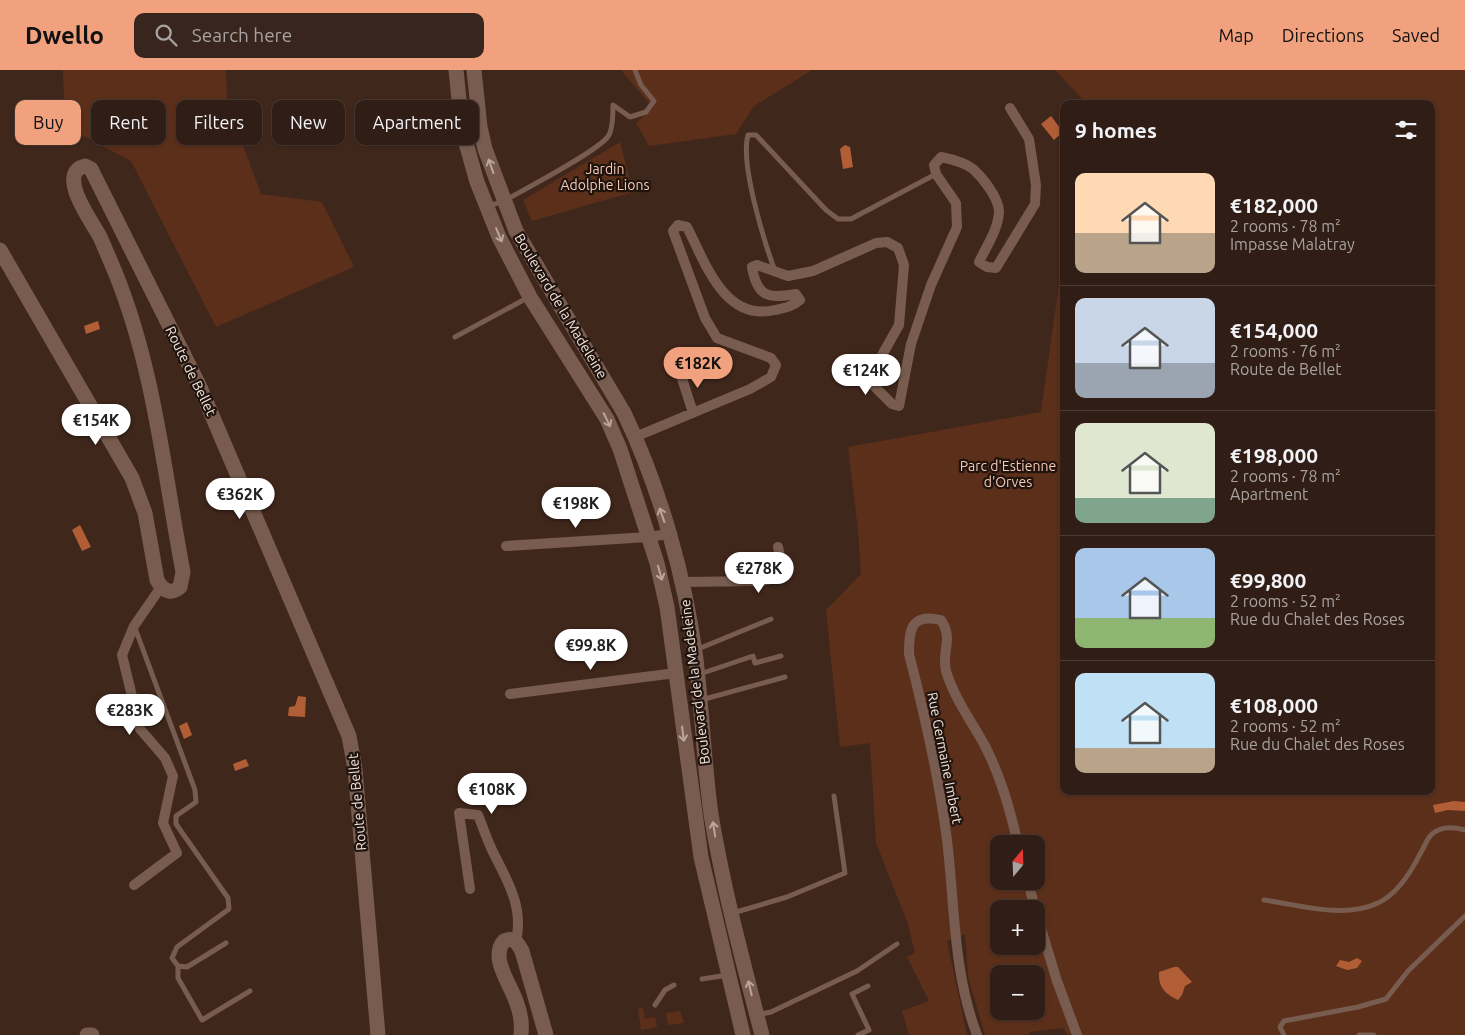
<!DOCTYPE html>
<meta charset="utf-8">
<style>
body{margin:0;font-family:Ubuntu,sans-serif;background:#38261e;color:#f1f3f6;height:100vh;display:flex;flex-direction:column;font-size:19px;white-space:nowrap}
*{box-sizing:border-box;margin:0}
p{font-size:16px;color:#a8a2a0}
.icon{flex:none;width:28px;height:28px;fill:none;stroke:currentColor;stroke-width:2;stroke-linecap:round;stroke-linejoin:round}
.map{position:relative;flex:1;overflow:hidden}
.side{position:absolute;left:1060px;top:30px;width:375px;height:695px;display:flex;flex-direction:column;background:#301d15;border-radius:10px;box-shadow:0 1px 4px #0004,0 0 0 1px #4b3b34}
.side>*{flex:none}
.banner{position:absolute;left:15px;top:30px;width:475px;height:45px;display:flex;gap:10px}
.needle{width:32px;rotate:19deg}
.tools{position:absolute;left:990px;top:765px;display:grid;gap:10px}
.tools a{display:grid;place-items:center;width:55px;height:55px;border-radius:10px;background:#301d15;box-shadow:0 1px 4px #0004,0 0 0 1px #4b3b34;font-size:25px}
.price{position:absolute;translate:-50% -42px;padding:0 11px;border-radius:18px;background:#fff;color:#222;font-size:16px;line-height:32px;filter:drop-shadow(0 1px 2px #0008)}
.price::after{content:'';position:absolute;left:50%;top:30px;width:15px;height:11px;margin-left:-8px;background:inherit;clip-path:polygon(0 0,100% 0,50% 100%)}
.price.selected{background:#f1a17d;color:#111}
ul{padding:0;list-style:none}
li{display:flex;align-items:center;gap:15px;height:125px;padding:0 15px}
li+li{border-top:1px solid #4b3b34}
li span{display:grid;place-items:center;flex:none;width:140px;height:100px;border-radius:10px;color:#555}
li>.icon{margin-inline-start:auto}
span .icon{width:60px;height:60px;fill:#fffc;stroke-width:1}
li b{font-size:21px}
h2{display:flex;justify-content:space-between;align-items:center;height:60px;padding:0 15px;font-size:21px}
.chip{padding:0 18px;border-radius:10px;background:#301d15;box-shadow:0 1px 4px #0004,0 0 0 1px #4b3b34;font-size:18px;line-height:45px}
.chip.selected{background:#f1a17d;color:#111}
header{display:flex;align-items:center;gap:30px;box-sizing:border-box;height:70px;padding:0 25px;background:#f1a17d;color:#111}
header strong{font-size:24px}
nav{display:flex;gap:28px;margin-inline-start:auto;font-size:18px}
.search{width:350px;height:45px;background:#38261e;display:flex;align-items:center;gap:12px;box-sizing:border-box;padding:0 18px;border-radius:10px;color:#a8a2a0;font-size:19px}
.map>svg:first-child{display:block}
.green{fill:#5b2f1a;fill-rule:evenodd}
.water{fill:#b15e36}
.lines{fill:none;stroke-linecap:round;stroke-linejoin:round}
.lane{stroke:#785c4f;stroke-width:5}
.street{stroke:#785c4f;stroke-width:10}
.secondary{stroke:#785c4f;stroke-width:15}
.oneway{stroke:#bca69c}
.labels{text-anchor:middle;stroke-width:4.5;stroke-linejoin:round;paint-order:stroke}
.park-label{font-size:14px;fill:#f8c9b5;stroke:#1f130e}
.street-label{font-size:14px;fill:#f4e2db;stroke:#1f130e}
</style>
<header>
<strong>Dwello</strong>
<div class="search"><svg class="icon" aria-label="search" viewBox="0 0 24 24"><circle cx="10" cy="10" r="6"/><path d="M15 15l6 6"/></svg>Search here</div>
<nav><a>Map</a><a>Directions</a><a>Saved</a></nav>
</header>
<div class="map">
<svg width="1465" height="965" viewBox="0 0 1465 965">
<rect width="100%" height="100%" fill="#40271c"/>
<path class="green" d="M63,0h163l1,33 34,91 61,8 32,65 -138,60 -85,-166 -66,-35z
M621,0h191l-58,36 -18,28 -87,12 -13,-23 17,-15z
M1055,0h410v965h-397l-5,-7 -34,4v3h-44l-17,-58 -3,-43 -18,7 20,94h-58l-7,-24 27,-10 -22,-44 8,-4 -7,-29 -32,-81 -6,-100 -30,4 -14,-137 35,-36 -3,-44 -10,-83 193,-35 20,-142 3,-3v524h367v-687h-344zM999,774h37v37h-37zM999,839h37v37h-37zM999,904h37v37h-37z
M620,72l13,50 -101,29 -9,-21z
M643,938l2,11 10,-2 2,10 -16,3 -3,-21z
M680,941l4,12 -16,2 -2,-12z"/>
<path class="water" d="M1051,46l12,16 -9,8 -13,-16z
M845,75l5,2 3,20 -10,2 -3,-20z
M98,251l2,8 -14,5 -2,-8z
M80,455l11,22 -9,4 -10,-21z
M298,626l8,1 -1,20 -17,-1 1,-9 6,-1z
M187,652l5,13 -8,4 -5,-13z
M246,689l3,7 -14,5 -2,-7z
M1454,731l11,1v9l-17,-1 -13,3 -2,-8z
M1357,888l5,3 -5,7 -10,2 -11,-4 4,-6 9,2z
M1174,897h4l14,15 -7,4 -3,9 -4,5c-13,-6 -20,-13 -19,-28z"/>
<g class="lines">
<path class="lane" d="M489,136l15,-5c19,-11 97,-51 105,-66 4,-8 4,-21 4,-30l17,12 16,-5 8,-11 -13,-16 -6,-15
M775,201c-11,-30 -35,-107 -27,-136h8l70,75 12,9h13l85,-45
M455,267l74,-40
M135,558l60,162 1,12 -20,14v8l52,74 1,11 -52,38 -5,11 6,8 9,1 39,-24
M698,579l73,-30
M700,604l53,-18 2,7 26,-7
M701,630l84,-23
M1264,830c35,5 80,19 114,3 19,-9 33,-31 42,-49 4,-6 7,-16 12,-20 9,-8 22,-7 33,-4
M733,843l54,-16 58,-24 -11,-77
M178,896v12l24,42 48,-29
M702,909l26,-4
M655,935l10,-15 9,-5
M757,945l14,-3 86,-41 40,-27
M858,965l11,-5 -17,-36 16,-8
M1284,965l-4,-8 4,-6 74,-14 28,-8 22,-28 57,-55
M1359,965h15"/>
<path class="street" d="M680,302l13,41
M635,367l115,-48 21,-12 5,-12 -5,-7 -54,-20 -12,-20 -32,-87 5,-6 9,2c18,35 37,95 88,83 9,-2 17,-3 25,-10l-4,-6c-28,5 -39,3 -44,-27l5,-2 31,11 25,-5 63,-28 11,-1 11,6 6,17 -5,60 -27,48 -1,10 21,21 7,2 12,-62 20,-59 26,-58 -1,-24 -20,-29 -2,-9 7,-8c10,2 23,5 32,12 10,9 25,28 26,42 0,17 -13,36 -20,51l8,5 9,1 39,-64 1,-19 -7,-46 -19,-31
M506,476l142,-9 21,-3
M683,512l79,-1 22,-5 -6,-29
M510,624l166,-21
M1028,811l7,28
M134,815l43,-32 -14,-30 10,-47 -8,-18 -25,-29 -18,-74 12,-29 27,-39
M470,819l-11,-76 19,2c5,12 9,25 15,37 14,28 31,55 23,89
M1036,842l21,69 20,54
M977,965c-24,-63 -22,-129 -30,-195 -8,-63 -22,-124 -38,-186 0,-25 2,-41 32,-34 13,20 0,31 5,51 8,27 26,51 39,75 16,31 25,64 33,98"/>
<path class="secondary" d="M456,0l6,59 15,53 22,55 31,60 77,122 13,30 37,114 10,44 34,250 42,178
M474,0l6,57 5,22 31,82 108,182c36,75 61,164 72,246 6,52 8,104 15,155 12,74 32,148 51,221
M0,180l132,228 13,35 12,67c6,11 14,15 23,7l3,-15c-19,-100 -29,-205 -68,-300 -5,-12 -10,-24 -15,-35 -7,-14 -45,-64 -15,-71l6,3 108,216 150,351 6,33 23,266
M87,965h5
M521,965c1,-11 0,-21 -4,-31 -5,-18 -28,-46 -13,-63 10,-4 13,1 18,10l24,84"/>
</g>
<defs><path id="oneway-shaft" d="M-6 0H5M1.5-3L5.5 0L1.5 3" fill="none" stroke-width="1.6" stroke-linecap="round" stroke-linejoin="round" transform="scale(1.25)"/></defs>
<g class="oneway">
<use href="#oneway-shaft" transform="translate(491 96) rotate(-109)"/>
<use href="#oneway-shaft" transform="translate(499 165) rotate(67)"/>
<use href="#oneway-shaft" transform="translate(607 350) rotate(64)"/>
<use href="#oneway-shaft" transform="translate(662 445) rotate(-109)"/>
<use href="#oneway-shaft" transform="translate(660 503) rotate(74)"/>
<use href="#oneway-shaft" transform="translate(683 664) rotate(83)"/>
<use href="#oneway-shaft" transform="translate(714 759) rotate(-99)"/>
<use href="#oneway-shaft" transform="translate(750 918) rotate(-103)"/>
</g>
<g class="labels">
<g class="park-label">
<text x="605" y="104">Jardin<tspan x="605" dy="16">Adolphe Lions</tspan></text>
<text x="1008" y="401">Parc d'Estienne<tspan x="1008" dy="16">d'Orves</tspan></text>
</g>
<g class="street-label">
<text transform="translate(561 236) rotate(59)" y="5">Boulevard de la Madeleine</text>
<text transform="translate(191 301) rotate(64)" y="5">Route de Bellet</text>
<text transform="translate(695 612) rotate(-97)" y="5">Boulevard de la Madeleine</text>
<text transform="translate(945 688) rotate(79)" y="5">Rue Germaine Imbert</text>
<text transform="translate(357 732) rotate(-95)" y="5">Route de Bellet</text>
</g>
</g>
</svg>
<div class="tools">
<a><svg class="needle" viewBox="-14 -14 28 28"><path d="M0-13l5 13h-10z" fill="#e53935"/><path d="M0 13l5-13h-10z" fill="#a8a2a0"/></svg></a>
<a>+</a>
<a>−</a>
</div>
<b class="price selected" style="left:698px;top:319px">€182K</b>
<b class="price" style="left:866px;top:326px">€124K</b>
<b class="price" style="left:96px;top:376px">€154K</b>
<b class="price" style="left:240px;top:450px">€362K</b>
<b class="price" style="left:576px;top:459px">€198K</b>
<b class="price" style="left:759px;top:524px">€278K</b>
<b class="price" style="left:591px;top:601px">€99.8K</b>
<b class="price" style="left:130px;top:666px">€283K</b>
<b class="price" style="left:492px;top:745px">€108K</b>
<div class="banner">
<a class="chip selected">Buy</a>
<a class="chip">Rent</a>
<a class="chip">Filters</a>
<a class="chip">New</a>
<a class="chip">Apartment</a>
</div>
<section class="side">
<h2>9 homes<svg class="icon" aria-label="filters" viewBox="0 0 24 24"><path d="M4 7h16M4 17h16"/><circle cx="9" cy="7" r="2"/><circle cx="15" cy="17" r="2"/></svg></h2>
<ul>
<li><span style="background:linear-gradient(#ffd9b3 60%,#b9a48a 0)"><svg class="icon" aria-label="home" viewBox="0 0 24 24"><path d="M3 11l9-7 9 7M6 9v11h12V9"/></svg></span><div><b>€182,000</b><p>2 rooms · 78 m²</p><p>Impasse Malatray</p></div></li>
<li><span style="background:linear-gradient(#c9d6e8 65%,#9aa5b1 0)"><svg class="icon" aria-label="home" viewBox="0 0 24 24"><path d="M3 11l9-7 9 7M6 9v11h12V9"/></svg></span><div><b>€154,000</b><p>2 rooms · 76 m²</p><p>Route de Bellet</p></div></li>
<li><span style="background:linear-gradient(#dfe7d0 75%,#7fa58c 0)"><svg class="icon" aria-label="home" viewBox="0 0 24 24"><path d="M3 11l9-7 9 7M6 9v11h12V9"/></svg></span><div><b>€198,000</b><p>2 rooms · 78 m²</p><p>Apartment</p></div></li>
<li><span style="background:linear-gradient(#a9c7e8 70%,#8fb573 0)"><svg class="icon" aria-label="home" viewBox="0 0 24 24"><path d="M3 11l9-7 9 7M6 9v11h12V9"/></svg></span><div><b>€99,800</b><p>2 rooms · 52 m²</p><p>Rue du Chalet des Roses</p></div></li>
<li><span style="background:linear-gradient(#bfe0f5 75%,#b9a48a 0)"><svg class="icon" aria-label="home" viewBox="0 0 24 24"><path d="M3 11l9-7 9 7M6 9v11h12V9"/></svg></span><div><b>€108,000</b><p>2 rooms · 52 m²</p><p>Rue du Chalet des Roses</p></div></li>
</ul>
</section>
</div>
